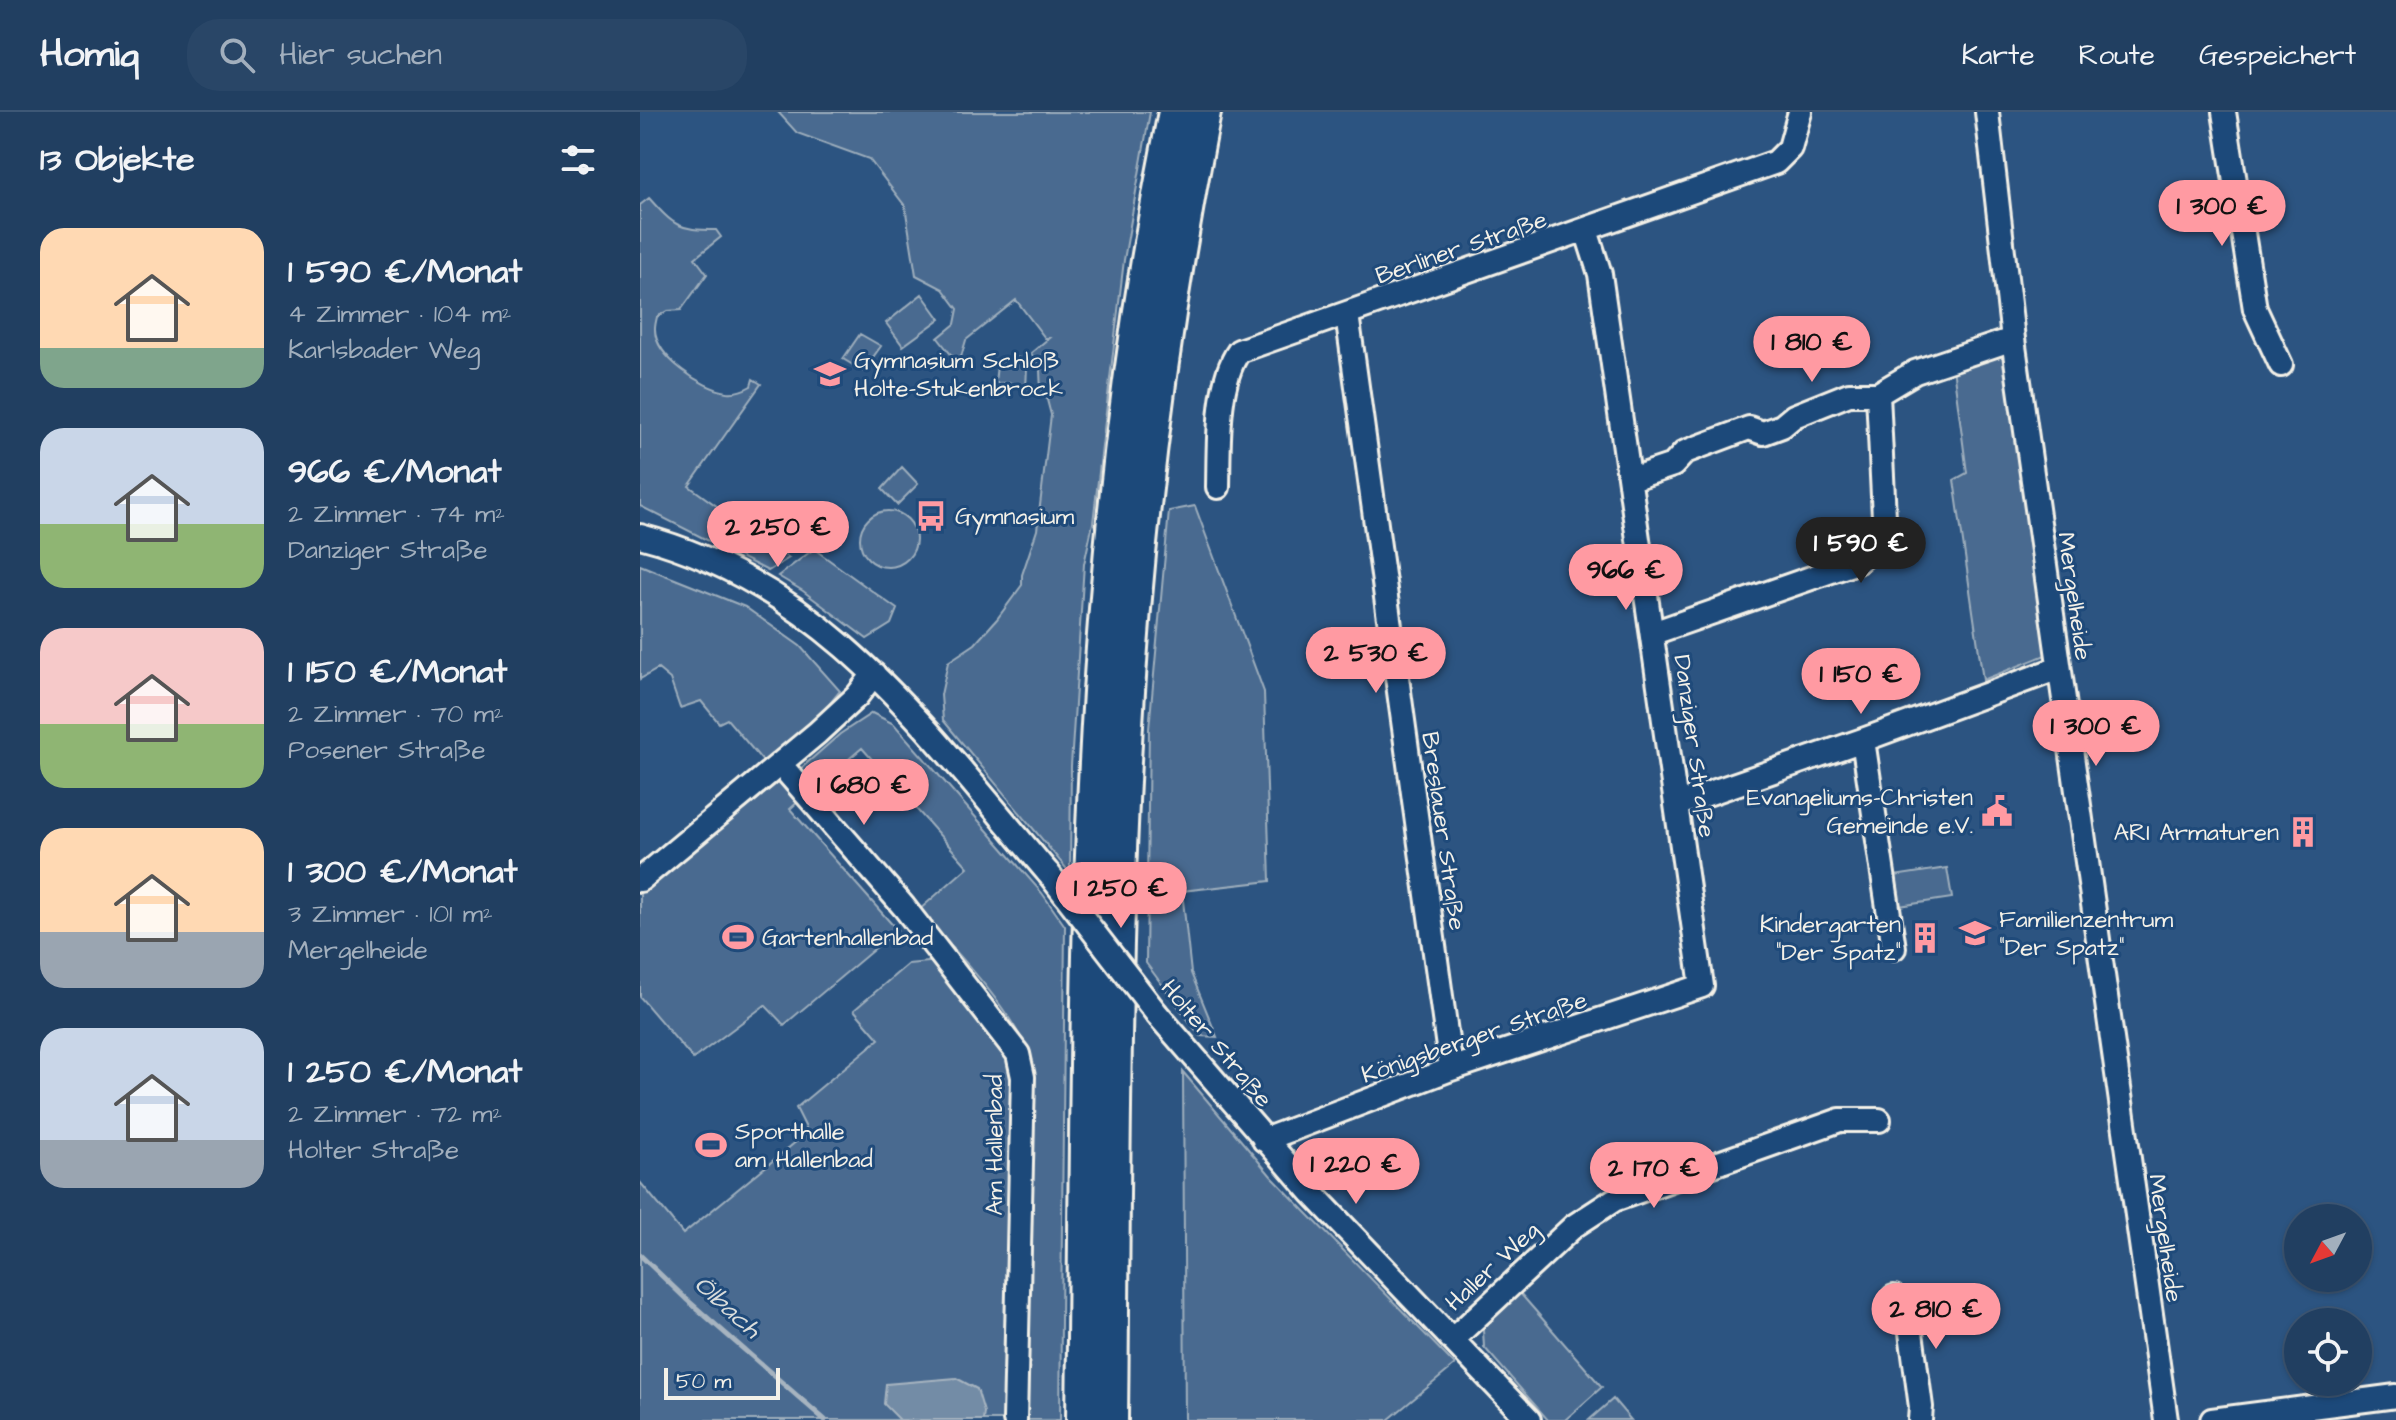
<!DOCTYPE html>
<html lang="de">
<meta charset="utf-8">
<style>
body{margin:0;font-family:"Architects Daughter",sans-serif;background:#294667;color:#f1f3f6;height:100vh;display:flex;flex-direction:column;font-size:30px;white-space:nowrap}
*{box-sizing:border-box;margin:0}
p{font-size:26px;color:#a2afbd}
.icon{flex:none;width:44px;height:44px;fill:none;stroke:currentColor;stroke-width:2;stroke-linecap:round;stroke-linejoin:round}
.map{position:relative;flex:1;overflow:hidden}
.panel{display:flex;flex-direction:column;background:#213f61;width:640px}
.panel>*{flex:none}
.needle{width:52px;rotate:229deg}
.tools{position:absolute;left:1644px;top:1092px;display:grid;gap:16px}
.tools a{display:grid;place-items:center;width:88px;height:88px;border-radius:50%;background:#213f61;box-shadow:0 2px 6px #0004,0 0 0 2px #3e5876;font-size:40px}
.scale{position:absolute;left:24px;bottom:20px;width:116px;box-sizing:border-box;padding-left:8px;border:4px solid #f4f1e8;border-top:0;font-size:22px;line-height:28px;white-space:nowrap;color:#f4f1e8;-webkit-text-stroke:6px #1f4a7a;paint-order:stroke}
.price{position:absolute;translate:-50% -68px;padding:0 18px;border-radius:28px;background:#ff9aa2;color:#111;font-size:26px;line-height:52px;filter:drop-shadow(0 2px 4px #0008)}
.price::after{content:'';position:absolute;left:50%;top:48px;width:24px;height:18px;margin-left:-12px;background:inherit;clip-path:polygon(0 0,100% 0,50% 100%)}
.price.current{background:#222;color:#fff}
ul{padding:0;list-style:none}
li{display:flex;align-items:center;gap:24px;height:200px;padding:0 40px}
li span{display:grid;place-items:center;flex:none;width:224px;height:160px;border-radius:24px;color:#555}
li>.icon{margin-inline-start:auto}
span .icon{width:96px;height:96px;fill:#fffc;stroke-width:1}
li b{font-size:34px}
h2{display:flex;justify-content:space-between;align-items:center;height:96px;padding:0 40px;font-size:34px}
header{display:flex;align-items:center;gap:48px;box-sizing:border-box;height:112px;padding:0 40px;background:#213f61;border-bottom:2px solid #3e5876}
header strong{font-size:38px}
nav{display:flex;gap:44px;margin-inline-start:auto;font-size:28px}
.search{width:560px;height:72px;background:#294667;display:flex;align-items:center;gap:20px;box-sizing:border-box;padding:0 28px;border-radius:32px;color:#a2afbd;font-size:30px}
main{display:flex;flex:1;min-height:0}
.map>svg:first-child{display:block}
.green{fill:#496b90;stroke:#9eaebc;stroke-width:2}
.water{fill:#738ca6;stroke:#a7b4c0;stroke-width:2}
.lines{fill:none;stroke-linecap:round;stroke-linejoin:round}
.stream{stroke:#a7b4c0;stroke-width:5}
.minor-casing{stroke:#f4f1e8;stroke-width:28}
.highway-casing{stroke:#f4f1e8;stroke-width:38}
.minor{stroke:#1f4a7a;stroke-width:22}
.highway{stroke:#1f4a7a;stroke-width:32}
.minor-bridge-casing{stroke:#f4f1e8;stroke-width:28;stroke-linecap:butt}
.minor-bridge{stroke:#1f4a7a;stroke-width:22}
.labels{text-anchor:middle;stroke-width:6;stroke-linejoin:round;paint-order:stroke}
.street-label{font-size:24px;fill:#f4f1e8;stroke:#1f4a7a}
.poi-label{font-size:24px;fill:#f4f1e8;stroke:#1f4a7a;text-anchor:start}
.water-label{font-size:26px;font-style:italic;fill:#dadddb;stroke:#1f4a7a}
</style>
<header>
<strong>Homiq</strong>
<div class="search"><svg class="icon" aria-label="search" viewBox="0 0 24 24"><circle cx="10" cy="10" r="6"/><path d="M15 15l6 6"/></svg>Hier suchen</div>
<nav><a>Karte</a><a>Route</a><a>Gespeichert</a></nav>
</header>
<main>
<section class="panel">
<h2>13 Objekte<svg class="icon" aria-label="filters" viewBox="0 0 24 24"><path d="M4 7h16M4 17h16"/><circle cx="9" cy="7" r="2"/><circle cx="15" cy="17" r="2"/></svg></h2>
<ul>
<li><span style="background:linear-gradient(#ffd9b3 75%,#7fa58c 0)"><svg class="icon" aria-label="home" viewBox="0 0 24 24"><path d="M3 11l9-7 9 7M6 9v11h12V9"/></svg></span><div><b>1 590 €/Monat</b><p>4 Zimmer · 104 m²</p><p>Karlsbader Weg</p></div></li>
<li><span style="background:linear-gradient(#c9d6e8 60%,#8fb573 0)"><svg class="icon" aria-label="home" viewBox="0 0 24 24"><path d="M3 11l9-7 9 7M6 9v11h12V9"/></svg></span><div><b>966 €/Monat</b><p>2 Zimmer · 74 m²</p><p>Danziger Straße</p></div></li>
<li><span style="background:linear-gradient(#f6c9c9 60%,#8fb573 0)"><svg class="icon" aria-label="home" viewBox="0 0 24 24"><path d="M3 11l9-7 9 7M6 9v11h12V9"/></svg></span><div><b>1 150 €/Monat</b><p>2 Zimmer · 70 m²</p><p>Posener Straße</p></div></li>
<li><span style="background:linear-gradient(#ffd9b3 65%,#9aa5b1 0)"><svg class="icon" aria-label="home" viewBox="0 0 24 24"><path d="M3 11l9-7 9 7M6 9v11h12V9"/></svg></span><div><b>1 300 €/Monat</b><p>3 Zimmer · 101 m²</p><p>Mergelheide</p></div></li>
<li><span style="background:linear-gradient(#c9d6e8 70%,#9aa5b1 0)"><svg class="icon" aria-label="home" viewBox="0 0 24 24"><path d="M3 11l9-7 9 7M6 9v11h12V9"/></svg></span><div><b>1 250 €/Monat</b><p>2 Zimmer · 72 m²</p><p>Holter Straße</p></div></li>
</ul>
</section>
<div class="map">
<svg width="1756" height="1308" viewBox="0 0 1756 1308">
<rect width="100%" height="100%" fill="#2c5481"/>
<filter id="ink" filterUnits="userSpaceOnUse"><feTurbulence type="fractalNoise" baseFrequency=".0125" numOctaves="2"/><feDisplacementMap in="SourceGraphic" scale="16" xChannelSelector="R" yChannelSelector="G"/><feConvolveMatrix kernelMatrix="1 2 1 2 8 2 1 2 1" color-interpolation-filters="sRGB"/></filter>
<g filter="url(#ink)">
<path class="green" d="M138,0h372l-26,148 -31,263 -9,41 -13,202 -1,107 -127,-153 -2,-25 7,-33 27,-18 22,-25 25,-34v-10l15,-45 14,-115 -5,-19 -5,-3 -1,-23 -9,-17 18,-15h-4l-29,-38 -50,40 -5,17h-8l-15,-19 17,-14 3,-15 -15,-20 -27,-14 -11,-69 -36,-47 -72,-26z
M9,86c25,28 29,32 67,32l5,7 -26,21 12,16 -26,36 -14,1 -10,6c-1,4 -2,8 -2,12 -1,27 48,60 72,63 9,1 17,-2 24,-6l2,-7 8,5 -72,102 100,72 -21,13 -128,-65v-301z
M282,182l18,25 -37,27 -17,-23z
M220,222l21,12 -18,25 -20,-12z
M1362,239l46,303 -65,26 -29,-200 13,-7 -14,-105z
M368,245l11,1 8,8 -1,24 -16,-7h-15l2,-18z
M262,355l16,17 -21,21 -15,-16z
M555,394l69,186 6,189 -88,10 9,82 26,64 -17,-1 -54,-73 3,-234 20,-218z
M220 427a28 28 0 1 1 56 0a28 28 0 1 1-56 0Z
M174,437l83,60 -6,15 -24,15 -64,-48 -25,-15z
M0,453l105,42 55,39 40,45 -26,32 -48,42 -39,-46 -8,4 -18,-22 -21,7 -10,-29 -12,-10 -18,10z
M232,601l22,11 148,169 23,33 -5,494h-39l5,-373c-26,-51 -69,-94 -107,-137l49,-43 -106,-119 -50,42 -14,-19 42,-37z
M145,665l16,22 -11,10 107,121 -113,95 -19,-20 -72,54 -53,-62v-104z
M1307,756l5,30 -53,8 -5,-30z
M299,849l75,97 -5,362h-369v-238l43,52 125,-102 -12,-24 83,-69 -25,-29 54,-46z
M543,960l88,104 184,189 -67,55h-203z
M879,1180l83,95 -37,33h-17l-64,-73 -1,-17 6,-12z
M973,1287l18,21h-42z"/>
<path class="water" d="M316,1266l21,11 7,23 -1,8h-83l-16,-16 2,-20z"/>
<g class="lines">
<path class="stream" d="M0,1143l46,44 139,121"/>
<defs>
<path id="minor" d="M1347,0l26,227 153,1081
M1584,0l31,197 26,56
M707,202l104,755
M991,367l42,-14 12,-13 64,-24 14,5 19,-7 12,-10 55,-22h29l37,-22 98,-33
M578,375c1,-39 -2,-104 21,-136l537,-189 14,-14 10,-36
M0,424c188,49 289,198 409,338
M1013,521l204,-71c18,-13 23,-24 27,-45l-6,-123
M1223,628l31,208
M140,652l124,143 114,147 5,23 -8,343
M1038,692l185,-64 196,-72
M0,768l177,-147 40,-37 17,-22
M517,902l155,179 217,227
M624,1028l187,-71 251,-83 -102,-712 -14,-44
M1254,1185l16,28 11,82 -1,13
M814,1226l120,-112 40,-26 226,-80h39
M1572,1308l184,-24"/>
<path id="highway" d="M443,1308c4,-270 1,-542 23,-811 13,-167 36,-333 69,-497
M471,1308c3,-270 1,-542 23,-811 14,-167 38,-333 70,-497"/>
</defs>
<use href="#minor" class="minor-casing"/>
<use href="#highway" class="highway-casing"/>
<use href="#minor" class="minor"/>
<use href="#highway" class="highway"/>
<defs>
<path id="minor-bridge" d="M409,762l108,140"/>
</defs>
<use href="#minor-bridge" class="minor-bridge-casing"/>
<use href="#minor-bridge" class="minor-bridge"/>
</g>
</g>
<defs>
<symbol id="school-bare" viewBox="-9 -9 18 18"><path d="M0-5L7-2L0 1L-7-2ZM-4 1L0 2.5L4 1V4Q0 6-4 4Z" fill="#ff9aa2" stroke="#1f4a7a" stroke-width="2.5" paint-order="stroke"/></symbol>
<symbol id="bus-bare" viewBox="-9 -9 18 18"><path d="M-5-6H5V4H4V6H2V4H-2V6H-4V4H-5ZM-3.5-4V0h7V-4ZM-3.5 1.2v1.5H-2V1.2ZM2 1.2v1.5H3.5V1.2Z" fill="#ff9aa2" stroke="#1f4a7a" stroke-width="2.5" paint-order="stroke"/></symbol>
<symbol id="civic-bare" viewBox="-9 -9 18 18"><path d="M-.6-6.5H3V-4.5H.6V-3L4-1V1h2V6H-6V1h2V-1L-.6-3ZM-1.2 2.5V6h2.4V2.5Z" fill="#ff9aa2" stroke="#1f4a7a" stroke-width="2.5" paint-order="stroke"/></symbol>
<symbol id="building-bare" viewBox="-9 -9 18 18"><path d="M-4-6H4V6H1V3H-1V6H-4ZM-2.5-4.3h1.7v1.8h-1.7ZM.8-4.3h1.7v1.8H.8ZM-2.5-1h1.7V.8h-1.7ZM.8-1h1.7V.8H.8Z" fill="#ff9aa2" stroke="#1f4a7a" stroke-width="2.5" paint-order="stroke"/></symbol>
<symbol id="stadium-bare" viewBox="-9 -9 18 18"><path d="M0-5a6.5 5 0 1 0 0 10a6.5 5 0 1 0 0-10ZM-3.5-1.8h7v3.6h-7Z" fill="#ff9aa2" stroke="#1f4a7a" stroke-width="2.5" paint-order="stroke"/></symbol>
</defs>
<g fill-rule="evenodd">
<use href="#school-bare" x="168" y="240" width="44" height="44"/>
<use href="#bus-bare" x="269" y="382" width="44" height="44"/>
<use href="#civic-bare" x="1335" y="677" width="44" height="44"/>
<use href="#building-bare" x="1641" y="698" width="44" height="44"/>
<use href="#school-bare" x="1313" y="799" width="44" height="44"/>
<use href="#stadium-bare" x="76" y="803" width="44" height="44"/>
<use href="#building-bare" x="1263" y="804" width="44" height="44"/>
<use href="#stadium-bare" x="49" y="1011" width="44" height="44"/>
</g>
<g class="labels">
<g class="street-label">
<text transform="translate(821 135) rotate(-19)" y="8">Berliner Straße</text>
<text transform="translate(1435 484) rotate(82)" y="8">Mergelheide</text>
<text transform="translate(1055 634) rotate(82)" y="8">Danziger Straße</text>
<text transform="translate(804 719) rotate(82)" y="8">Breslauer Straße</text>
<text transform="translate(834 925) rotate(-19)" y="8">Königsberger Straße</text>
<text transform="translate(577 931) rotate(50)" y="8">Holter Straße</text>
<text transform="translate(354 1033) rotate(-90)" y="8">Am Hallenbad</text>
<text transform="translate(1526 1126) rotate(82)" y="8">Mergelheide</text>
<text transform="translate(852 1154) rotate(-43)" y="8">Haller Weg</text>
</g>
<g class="poi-label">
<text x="214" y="256">Gymnasium Schloß<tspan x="214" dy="28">Holte-Stukenbrock</tspan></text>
<text x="315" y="412">Gymnasium</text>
<text x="1333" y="693" text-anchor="end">Evangeliums-Christen<tspan x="1333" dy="28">Gemeinde e.V.</tspan></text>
<text x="1639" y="728" text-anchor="end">ARI Armaturen</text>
<text x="1359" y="815">Familienzentrum<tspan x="1359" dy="28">"Der Spatz"</tspan></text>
<text x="1261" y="820" text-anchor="end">Kindergarten<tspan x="1261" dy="28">"Der Spatz"</tspan></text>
<text x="122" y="833">Gartenhallenbad</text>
<text x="95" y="1027">Sporthalle<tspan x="95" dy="28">am Hallenbad</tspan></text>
</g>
<g class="water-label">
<text transform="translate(88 1194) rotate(42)" y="9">Ölbach</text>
</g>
</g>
</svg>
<div class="tools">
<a><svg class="needle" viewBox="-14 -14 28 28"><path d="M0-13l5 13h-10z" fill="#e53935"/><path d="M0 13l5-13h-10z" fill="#a2afbd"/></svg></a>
<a><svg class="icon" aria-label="locate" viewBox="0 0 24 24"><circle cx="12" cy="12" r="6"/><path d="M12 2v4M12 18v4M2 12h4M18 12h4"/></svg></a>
</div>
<div class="scale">50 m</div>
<b class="price" style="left:1582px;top:136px">1 300 €</b>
<b class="price" style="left:1172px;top:272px">1 810 €</b>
<b class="price" style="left:138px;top:457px">2 250 €</b>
<b class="price current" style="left:1221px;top:473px">1 590 €</b>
<b class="price" style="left:986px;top:500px">966 €</b>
<b class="price" style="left:736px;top:583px">2 530 €</b>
<b class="price" style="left:1221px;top:604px">1 150 €</b>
<b class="price" style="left:1456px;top:656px">1 300 €</b>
<b class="price" style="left:224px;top:715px">1 680 €</b>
<b class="price" style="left:481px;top:818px">1 250 €</b>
<b class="price" style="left:716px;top:1094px">1 220 €</b>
<b class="price" style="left:1014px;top:1098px">2 170 €</b>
<b class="price" style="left:1296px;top:1239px">2 810 €</b>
</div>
</main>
